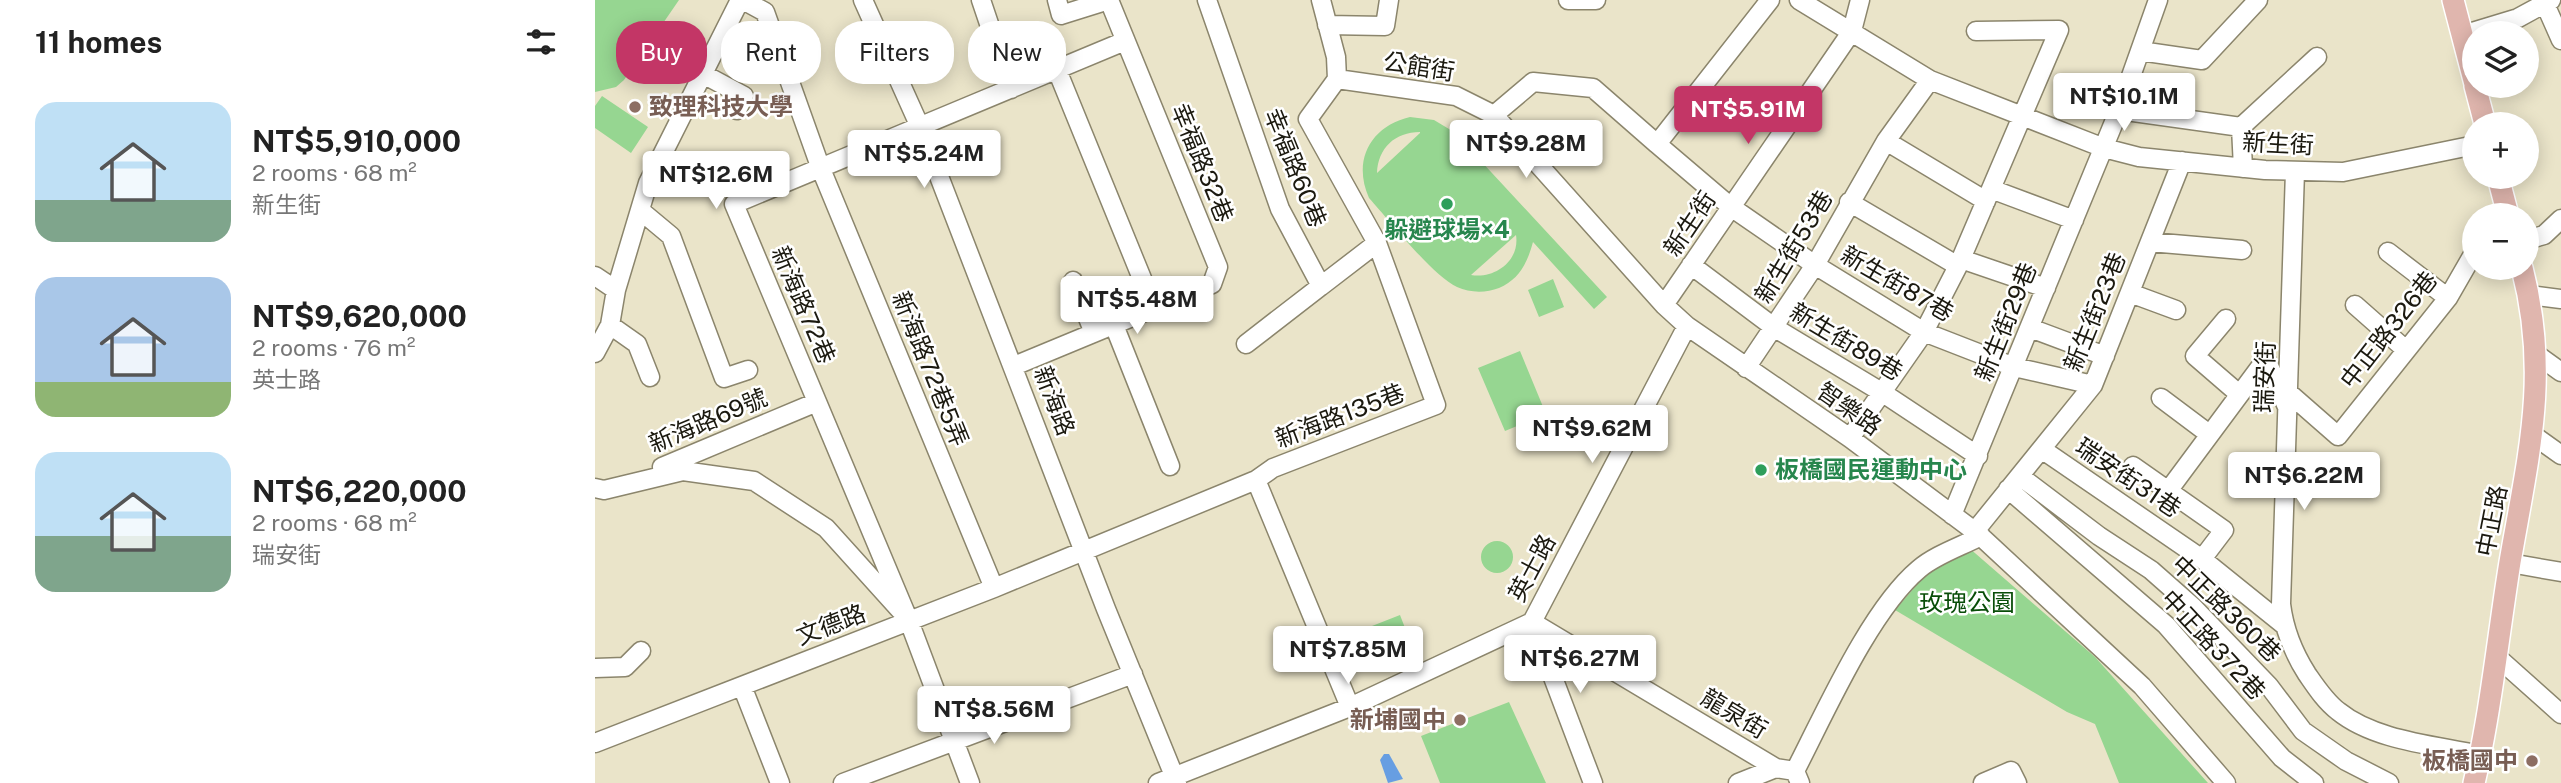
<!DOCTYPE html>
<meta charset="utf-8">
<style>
body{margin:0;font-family:"Public Sans","Noto Sans TC",sans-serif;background:#f6f6f6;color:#222;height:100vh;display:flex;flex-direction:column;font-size:26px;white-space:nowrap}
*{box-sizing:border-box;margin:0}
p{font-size:23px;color:#767676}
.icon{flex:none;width:38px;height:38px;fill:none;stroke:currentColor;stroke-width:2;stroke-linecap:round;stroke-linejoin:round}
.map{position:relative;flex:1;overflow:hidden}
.panel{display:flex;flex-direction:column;background:#fff;width:595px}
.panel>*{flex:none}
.banner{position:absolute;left:21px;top:21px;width:665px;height:63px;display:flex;gap:14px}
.fabs{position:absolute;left:1867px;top:21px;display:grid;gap:14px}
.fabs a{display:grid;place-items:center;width:77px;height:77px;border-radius:50%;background:#fff;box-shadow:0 4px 18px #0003;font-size:35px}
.price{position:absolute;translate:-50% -60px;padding:0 16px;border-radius:7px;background:#fff;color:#222;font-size:23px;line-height:46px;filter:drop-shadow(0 2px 4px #0008)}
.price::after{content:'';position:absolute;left:50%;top:42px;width:21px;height:16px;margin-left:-10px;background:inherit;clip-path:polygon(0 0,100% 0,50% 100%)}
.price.active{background:#c33666;color:#fff}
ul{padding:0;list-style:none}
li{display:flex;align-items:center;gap:21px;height:175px;padding:0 35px}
li span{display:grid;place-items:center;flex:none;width:196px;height:140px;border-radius:21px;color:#555}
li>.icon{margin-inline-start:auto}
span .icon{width:84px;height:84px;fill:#fffc;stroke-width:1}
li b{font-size:30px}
h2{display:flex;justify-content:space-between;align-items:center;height:84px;padding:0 35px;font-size:30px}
.tag{padding:0 24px;border-radius:28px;background:#fff;box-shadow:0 4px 18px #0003;font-size:24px;line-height:63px}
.tag.active{background:#c33666;color:#fff}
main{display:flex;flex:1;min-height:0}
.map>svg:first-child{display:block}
.green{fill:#96d691;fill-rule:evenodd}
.water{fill:#679ee2}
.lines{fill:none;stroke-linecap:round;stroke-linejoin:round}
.minor-casing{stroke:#8b856c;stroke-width:21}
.major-casing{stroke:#fff;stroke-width:24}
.minor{stroke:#fff;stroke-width:18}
.major{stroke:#e0b6ae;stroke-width:21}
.education-dot{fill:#8d6e63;stroke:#fff;stroke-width:2.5}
.leisure-dot{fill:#2e9e5b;stroke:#fff;stroke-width:2.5}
.labels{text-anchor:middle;stroke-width:5;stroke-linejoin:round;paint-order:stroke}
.street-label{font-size:24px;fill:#1b190f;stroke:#fff}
.education-label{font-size:24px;font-weight:bold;fill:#785e54;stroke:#fff;text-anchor:end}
.leisure-label{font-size:24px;font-weight:bold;fill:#27864d;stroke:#fff}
.park-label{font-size:24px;fill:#084d08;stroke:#fff}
</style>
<main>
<section class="panel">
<h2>11 homes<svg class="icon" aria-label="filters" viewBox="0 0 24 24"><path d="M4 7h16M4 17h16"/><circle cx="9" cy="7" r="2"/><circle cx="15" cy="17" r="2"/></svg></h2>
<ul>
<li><span style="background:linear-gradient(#bfe0f5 70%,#7fa58c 0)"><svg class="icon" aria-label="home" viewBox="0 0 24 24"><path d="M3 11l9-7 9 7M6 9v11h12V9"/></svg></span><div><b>NT$5,910,000</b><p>2 rooms · 68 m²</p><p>新生街</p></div></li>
<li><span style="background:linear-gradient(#a9c7e8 75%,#8fb573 0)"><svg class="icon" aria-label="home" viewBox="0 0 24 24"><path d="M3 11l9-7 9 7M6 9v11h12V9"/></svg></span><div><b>NT$9,620,000</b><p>2 rooms · 76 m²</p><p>英士路</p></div></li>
<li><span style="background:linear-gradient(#bfe0f5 60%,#7fa58c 0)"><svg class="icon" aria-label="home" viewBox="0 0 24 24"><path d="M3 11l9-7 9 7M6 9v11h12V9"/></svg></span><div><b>NT$6,220,000</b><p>2 rooms · 68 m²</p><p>瑞安街</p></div></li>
</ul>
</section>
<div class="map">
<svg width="1966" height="783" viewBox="0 0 1966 783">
<rect width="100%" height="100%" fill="#eae4c9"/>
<path class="green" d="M0,0h84l-55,80 -8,7 -21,5z
M7,96l46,31 -17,26 -36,-25v-22z
M815,117l24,3 20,12 153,165 -13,12 -61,-67c-5,19 -13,37 -34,46 -13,5 -29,5 -42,-1 -25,-12 -68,-67 -88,-89 -17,-38 2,-72 41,-81zM825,132v1l-43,40c1,-25 18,-41 43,-41zM921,235c4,25 -20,44 -45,40z
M958,279l11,28 -25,10 -11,-27z
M925,351l26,63 -41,17 -27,-63z
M886 557a16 16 0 1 1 32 0a16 16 0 1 1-32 0Z
M1373,547l127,110 113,126h-89l-24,-59 -28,-12 -172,-102 32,-37z
M805,615l12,31 -56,22 -12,-31z
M914,702l37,81h-106l-19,-47z"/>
<path class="water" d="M789,754h5l14,25 -15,4 -8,-23z"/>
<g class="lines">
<defs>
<path id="minor" d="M148,0l22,12 56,157 173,419
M268,0l57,127 186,482 71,174
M386,0l30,89
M462,0l4,15 48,-15
M612,0l73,209 41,77 56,-43
M726,0l15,57 1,22
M973,0h28
M1204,0l131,80 174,68 35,9 126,13 78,2 132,-27
M1950,4l16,36
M732,25l58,1 4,-26
M1867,35l56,-17 33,-18
M1545,51l62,9 56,-60
M462,70l97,238
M108,74l41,22 -7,14
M742,79l119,17 38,19 170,190 23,21 163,112 131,98c-19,10 -46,19 -62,33 -49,41 -94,144 -124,202
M1524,110l122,17 76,-70
M899,115l39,-33 60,6 64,56 113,-144
M1646,127l2,41
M1291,141l100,60
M1062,144l74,63 84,58 109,67 90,35 79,18
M1587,161l-89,224 -118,146 167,155 84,97
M1700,171l-14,433c3,25 12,48 26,70 9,13 18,27 31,37 37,30 97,34 142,44
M1396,189l83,31
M1254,202l109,64
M46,211l30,25 53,142 24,-8
M1932,240l17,-5 17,-16
M1555,242l92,8
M1793,252l60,46
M1366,259l85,29
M1096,265l84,63 108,65 95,63
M0,276l21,14
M478,281l21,52
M1535,293l46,17
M1934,295l32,4
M1069,305l188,-274 8,-31
M1760,305l51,45
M1631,319l-31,37 44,38
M15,325l27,19 13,33
M519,325l56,141
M1435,328l75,28
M651,344l75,-58
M0,353l15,-28 6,-35 32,-107 92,-183
M1941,354l25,18
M419,366l198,-82 6,-17 -109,-267
M1151,368l69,-103 71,-124 44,-61
M1695,394l48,42 110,-138 27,-47
M1566,398l48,36
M1938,435l28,20
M1255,438l74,-106 34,-66 101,-236 -83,1
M1448,450l159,109 82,66
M1538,466l91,64 -22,29
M67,467l155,-65
M1426,477l78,59 52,34 42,37 76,79 34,45 43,30 43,22
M661,480l94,227
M0,488l9,2 79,-19 71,10 72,47 74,82
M1413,489l158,136 116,133 32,25
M1573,491l98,-132 21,48
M1357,515l167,-405 39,-110
M1915,563l51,9
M937,622l244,146 19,3 5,12
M937,622l61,161
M1901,656l65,58
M0,668l30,-1 16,-16
M147,686l38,97
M0,743l399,-155 262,-108 17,-12 163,-63 -59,-162 -69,-124 29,-40
M248,783l290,-109
M375,783l-61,-162 -175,-417 391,-163
M563,783l192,-76 182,-85 155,-296
M1143,783l38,-15
M1388,783l28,-12 6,12"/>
<path id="major" d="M1858,0l22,84
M1880,86l10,38
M1903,177l10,38
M1879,783c17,-72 24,-147 36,-221 18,-105 40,-187 12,-294"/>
</defs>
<use href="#minor" class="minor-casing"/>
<use href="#major" class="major-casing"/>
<use href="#minor" class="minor"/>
<use href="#major" class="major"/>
</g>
<g class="education-dot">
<circle cx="40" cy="107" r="7"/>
<circle cx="865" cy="720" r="7"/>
<circle cx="1937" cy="761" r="7"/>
</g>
<g class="leisure-dot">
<circle cx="852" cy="204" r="7"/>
<circle cx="1166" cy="470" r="7"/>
</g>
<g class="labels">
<g class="street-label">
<text transform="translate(824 67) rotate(9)" y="8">公館街</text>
<text transform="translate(1683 144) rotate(3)" y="8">新生街</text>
<text transform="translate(607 163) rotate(68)" y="8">幸福路32巷</text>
<text transform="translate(700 168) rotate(68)" y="8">幸福路60巷</text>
<text transform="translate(1095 224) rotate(-56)" y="8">新生街</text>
<text transform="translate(1199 247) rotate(-59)" y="8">新生街53巷</text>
<text transform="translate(1302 284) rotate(30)" y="8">新生街87巷</text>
<text transform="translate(208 305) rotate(67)" y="8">新海路72巷</text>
<text transform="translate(1500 312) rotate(-68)" y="8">新生街23巷</text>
<text transform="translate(1411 322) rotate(-68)" y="8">新生街29巷</text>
<text transform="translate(1794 330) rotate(-52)" y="8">中正路326巷</text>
<text transform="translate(1251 342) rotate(31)" y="8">新生街89巷</text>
<text transform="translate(335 369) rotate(68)" y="8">新海路72巷5弄</text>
<text transform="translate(1670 377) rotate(-88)" y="8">瑞安街</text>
<text transform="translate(459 401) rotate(69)" y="8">新海路</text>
<text transform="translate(1254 409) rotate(35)" y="8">智樂路</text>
<text transform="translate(745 416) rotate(-21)" y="8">新海路135巷</text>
<text transform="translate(113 421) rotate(-23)" y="8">新海路69號</text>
<text transform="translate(1533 478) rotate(34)" y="8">瑞安街31巷</text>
<text transform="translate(1897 521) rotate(-79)" y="8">中正路</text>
<text transform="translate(937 568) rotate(-62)" y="8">英士路</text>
<text transform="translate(1631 609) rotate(44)" y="8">中正路360巷</text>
<text transform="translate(236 625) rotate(-21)" y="8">文德路</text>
<text transform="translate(1618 645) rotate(47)" y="8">中正路372巷</text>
<text transform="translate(1139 714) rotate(31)" y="8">龍泉街</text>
</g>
<g class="education-label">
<text x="54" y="115" text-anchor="start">致理科技大學</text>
<text x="851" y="728">新埔國中</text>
<text x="1923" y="769">板橋國中</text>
</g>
<g class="leisure-label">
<text x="852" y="238">躲避球場×4</text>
<text x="1180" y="478" text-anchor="start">板橋國民運動中心</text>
</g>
<g class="park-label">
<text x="1372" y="611">玫瑰公園</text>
</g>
</g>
</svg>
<div class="fabs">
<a><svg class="icon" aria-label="layers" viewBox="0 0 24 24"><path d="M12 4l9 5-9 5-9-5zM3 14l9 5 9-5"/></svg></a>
<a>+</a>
<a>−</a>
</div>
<b class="price" style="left:1529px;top:133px">NT$10.1M</b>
<b class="price active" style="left:1153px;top:146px">NT$5.91M</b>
<b class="price" style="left:931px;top:180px">NT$9.28M</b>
<b class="price" style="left:329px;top:190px">NT$5.24M</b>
<b class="price" style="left:121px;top:211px">NT$12.6M</b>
<b class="price" style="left:542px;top:336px">NT$5.48M</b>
<b class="price" style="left:997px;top:465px">NT$9.62M</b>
<b class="price" style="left:1709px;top:512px">NT$6.22M</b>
<b class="price" style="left:753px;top:686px">NT$7.85M</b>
<b class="price" style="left:985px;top:695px">NT$6.27M</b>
<b class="price" style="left:399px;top:746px">NT$8.56M</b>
<div class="banner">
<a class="tag active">Buy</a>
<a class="tag">Rent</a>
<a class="tag">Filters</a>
<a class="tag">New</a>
</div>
</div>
</main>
